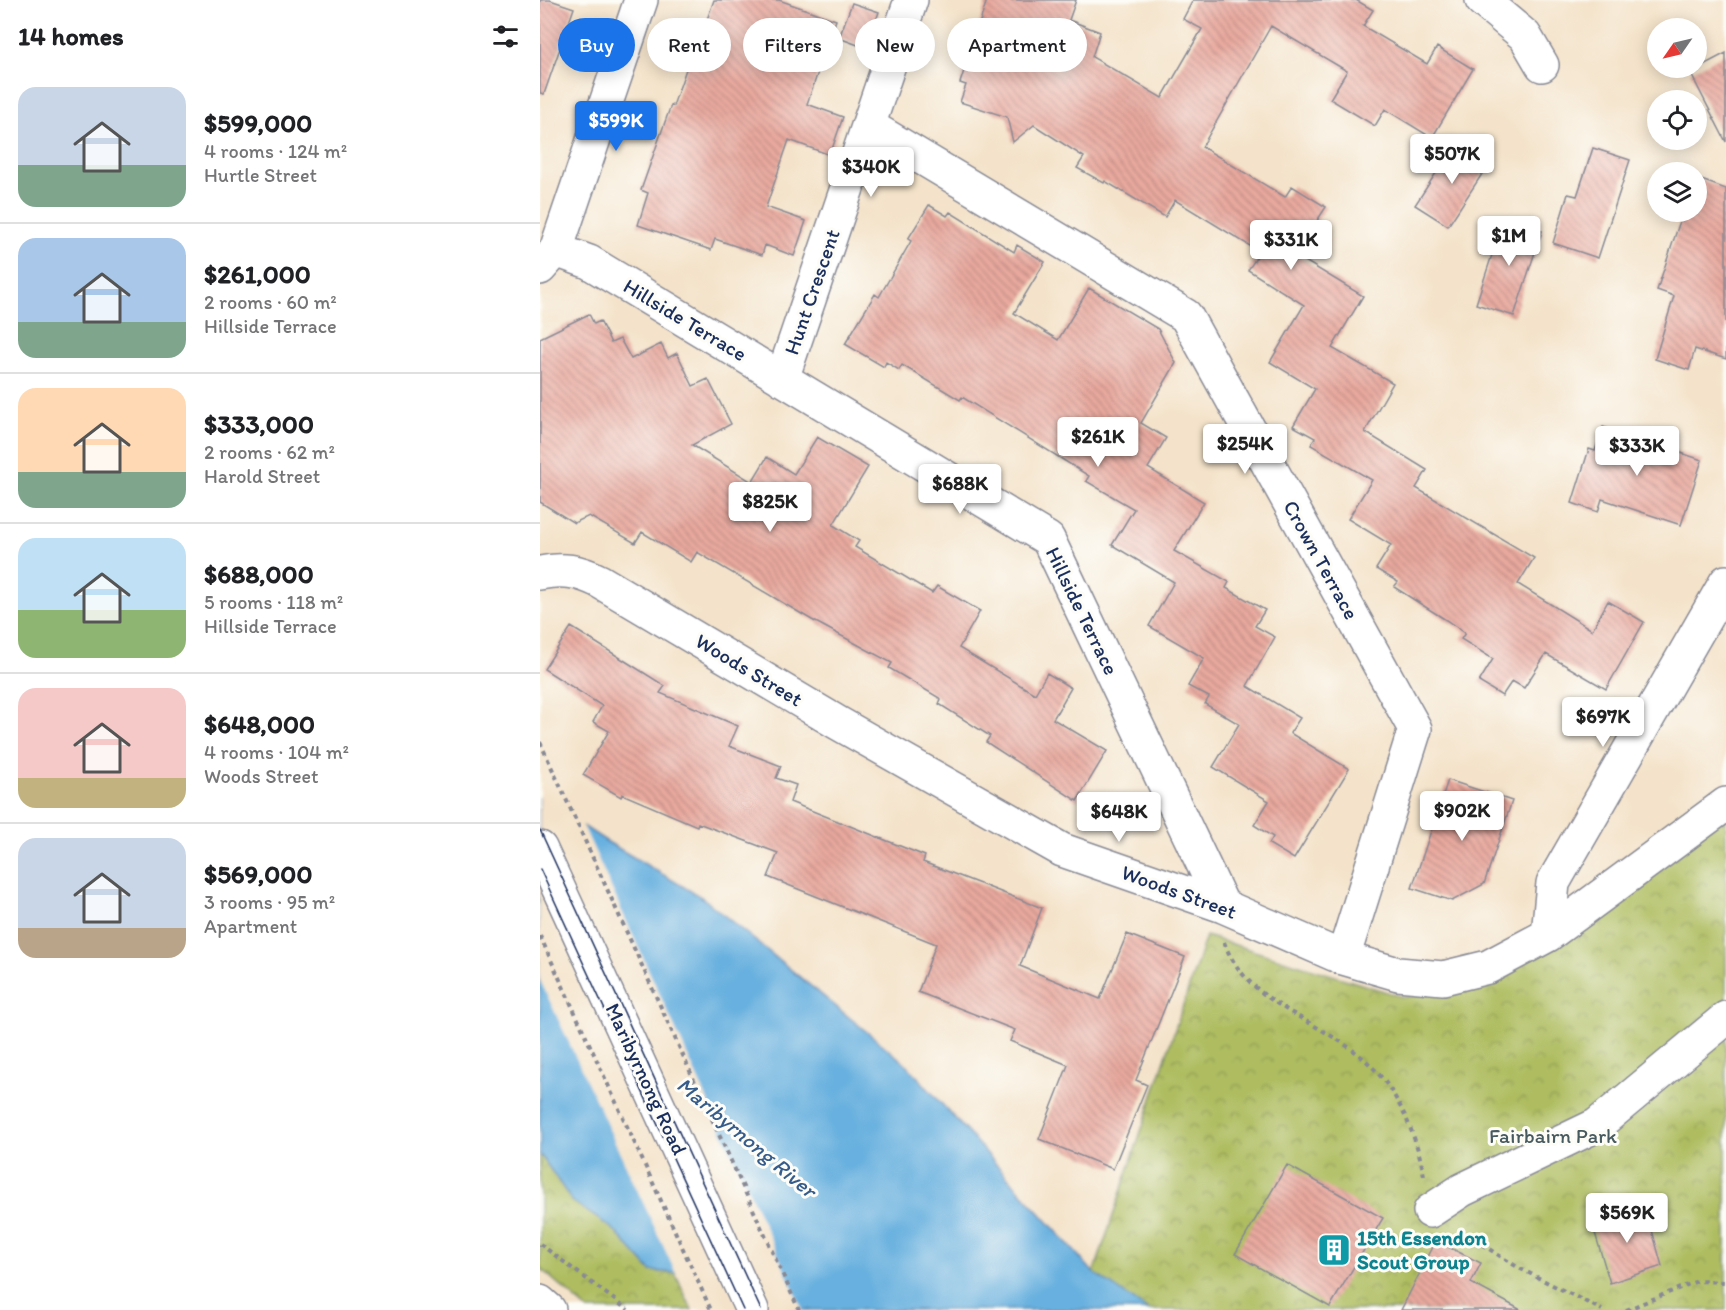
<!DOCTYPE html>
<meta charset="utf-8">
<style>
body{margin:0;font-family:Itim,sans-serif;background:#f2f2f2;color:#202124;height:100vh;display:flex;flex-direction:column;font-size:22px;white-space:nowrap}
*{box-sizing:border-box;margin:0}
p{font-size:20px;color:#757577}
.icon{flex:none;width:33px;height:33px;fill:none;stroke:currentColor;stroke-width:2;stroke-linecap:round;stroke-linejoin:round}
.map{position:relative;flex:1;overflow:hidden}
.sheet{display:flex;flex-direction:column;background:#fff;width:540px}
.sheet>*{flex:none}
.top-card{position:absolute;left:18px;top:18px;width:570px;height:54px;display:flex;gap:12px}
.needle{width:39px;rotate:236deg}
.buttons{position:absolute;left:1107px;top:18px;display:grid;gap:12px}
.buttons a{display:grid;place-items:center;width:60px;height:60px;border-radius:50%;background:#fff;box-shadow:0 3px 15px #0003;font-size:30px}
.price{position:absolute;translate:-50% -51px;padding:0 14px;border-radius:6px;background:#fff;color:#222;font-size:20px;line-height:39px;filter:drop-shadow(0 2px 3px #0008)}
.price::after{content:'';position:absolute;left:50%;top:36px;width:18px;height:14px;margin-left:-9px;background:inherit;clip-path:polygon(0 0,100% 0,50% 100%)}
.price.on{background:#1a73e8;color:#fff}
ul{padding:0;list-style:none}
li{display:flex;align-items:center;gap:18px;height:150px;padding:0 18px}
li+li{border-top:2px solid #e0e0e0}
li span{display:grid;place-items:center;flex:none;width:168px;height:120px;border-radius:18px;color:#555}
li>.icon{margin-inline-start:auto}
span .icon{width:72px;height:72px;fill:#fffc;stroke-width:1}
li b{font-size:26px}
h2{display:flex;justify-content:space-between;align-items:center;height:72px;padding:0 18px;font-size:26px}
.tag{padding:0 21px;border-radius:27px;background:#fff;box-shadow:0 3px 15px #0003;font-size:21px;line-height:54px}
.tag.on{background:#1a73e8;color:#fff}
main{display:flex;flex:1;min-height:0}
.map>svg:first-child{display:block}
.park{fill:url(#park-crowns);stroke:#65765f;stroke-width:1.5}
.water{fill:#67b0df;stroke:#41709e;stroke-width:1.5}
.pier{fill:#f4e3ca}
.building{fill:url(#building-back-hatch)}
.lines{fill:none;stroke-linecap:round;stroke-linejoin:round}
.minor-casing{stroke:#888994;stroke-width:36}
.major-casing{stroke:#888994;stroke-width:36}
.path{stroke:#888994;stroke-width:4;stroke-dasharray:4.5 4.5;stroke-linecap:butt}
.minor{stroke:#fff;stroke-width:33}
.major{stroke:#fff;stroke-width:33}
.tram{stroke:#1b2f5e;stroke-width:1.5}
.labels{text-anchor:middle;stroke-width:6;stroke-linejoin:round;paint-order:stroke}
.street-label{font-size:21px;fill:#1b2f5e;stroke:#fdfcf7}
.park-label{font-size:21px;fill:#475a5f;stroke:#fdfcf7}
.culture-label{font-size:21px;font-weight:bold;fill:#0d838f;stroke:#fdfcf7;text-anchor:start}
.water-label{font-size:22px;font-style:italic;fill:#365c8b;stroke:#fdfcf7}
</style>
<main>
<section class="sheet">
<h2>14 homes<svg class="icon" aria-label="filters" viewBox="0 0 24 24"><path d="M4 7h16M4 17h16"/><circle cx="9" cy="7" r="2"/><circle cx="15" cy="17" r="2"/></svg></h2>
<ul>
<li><span style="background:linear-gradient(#c9d6e8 65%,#7fa58c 0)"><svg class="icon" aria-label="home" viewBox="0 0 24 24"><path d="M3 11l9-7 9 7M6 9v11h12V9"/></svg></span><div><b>$599,000</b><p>4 rooms · 124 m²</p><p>Hurtle Street</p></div></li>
<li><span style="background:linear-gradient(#a9c7e8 70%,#7fa58c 0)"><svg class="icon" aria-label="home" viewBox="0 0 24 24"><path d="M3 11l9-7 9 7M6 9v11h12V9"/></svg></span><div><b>$261,000</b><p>2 rooms · 60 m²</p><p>Hillside Terrace</p></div></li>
<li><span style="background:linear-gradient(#ffd9b3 70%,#7fa58c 0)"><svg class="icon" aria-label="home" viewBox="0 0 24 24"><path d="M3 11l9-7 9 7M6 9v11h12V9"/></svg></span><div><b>$333,000</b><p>2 rooms · 62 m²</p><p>Harold Street</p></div></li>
<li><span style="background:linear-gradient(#bfe0f5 60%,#8fb573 0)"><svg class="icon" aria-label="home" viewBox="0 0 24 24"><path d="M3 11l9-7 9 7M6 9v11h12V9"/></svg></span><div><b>$688,000</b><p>5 rooms · 118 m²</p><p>Hillside Terrace</p></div></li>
<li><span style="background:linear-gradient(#f6c9c9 75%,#c2b280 0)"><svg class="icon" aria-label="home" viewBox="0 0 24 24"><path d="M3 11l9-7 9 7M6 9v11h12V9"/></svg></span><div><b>$648,000</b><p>4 rooms · 104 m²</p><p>Woods Street</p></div></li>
<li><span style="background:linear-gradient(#c9d6e8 75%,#b9a48a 0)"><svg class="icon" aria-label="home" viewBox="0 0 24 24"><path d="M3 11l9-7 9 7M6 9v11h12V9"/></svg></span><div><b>$569,000</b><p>3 rooms · 95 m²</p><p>Apartment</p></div></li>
</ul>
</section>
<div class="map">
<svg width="1186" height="1310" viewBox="0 0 1186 1310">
<defs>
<pattern id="park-crowns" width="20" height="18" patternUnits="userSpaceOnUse" patternTransform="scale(1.5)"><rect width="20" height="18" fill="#afbd60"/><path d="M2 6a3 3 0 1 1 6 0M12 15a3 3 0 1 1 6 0" fill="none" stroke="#8e9a52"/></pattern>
<pattern id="building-back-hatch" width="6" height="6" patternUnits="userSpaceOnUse" patternTransform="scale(1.5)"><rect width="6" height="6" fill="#e9a99e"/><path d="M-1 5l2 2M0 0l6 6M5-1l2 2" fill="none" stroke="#bc8a84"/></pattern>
</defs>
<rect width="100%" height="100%" fill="#fdfcf7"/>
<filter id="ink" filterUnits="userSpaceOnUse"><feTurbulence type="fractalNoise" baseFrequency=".0167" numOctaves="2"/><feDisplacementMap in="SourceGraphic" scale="12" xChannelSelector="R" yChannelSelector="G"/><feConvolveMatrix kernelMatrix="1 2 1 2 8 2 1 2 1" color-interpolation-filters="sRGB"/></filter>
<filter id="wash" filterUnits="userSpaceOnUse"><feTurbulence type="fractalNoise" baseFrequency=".008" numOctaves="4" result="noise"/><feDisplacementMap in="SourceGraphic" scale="24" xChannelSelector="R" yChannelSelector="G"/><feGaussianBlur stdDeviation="1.35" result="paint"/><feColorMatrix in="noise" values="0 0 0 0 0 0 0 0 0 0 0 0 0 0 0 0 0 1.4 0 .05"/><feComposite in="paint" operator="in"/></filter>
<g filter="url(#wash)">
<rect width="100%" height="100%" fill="#f4e3ca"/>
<path class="park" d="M1186,808v502h-578l-54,-37 112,-337 197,61 42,-5z
M0,1154l32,47 41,28 38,42 24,2 17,37h-104l-48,-42z"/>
<path class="water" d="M0,798l66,43 97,57 202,165 189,210 54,37h-406l-67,-37 -24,-2 -38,-42 -41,-28 -32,-47z"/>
<path class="pier" d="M0,795l41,26 222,489h-67l-58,-32 -138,-298z"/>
<g id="blocks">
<path class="building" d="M0,0h10l24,8 -30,86 -4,-1z
M174,0h65l57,20 -29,84 36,13 -13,38 -41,-15 -23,67 40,14 -12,35 -29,-11 -3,10 -47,-16 -4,11 -73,-25 10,-32 -7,-3 30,-85 2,1 23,-65 3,1z
M447,0h89l-7,20 31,12 -8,25 70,41 40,-69 -19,-10 10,-19h163l17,10 -10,16 64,38 10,-17 36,22 -41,69 -47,-29 -10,17 -45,-27 17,-28 -76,-45 -69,121 83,50 7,-11 34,21 -17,26 5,3 -14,22 63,38 -31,52 61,35 -28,49 62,38 -11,18 118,70 -16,26 74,46 16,-29 36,21 -38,67 -60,-35 -22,34 -12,-7 -10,15 -23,-14 14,-23 -32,-20 4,-6 -19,-13 -52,-33 4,-5 -22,-13 15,-24 -43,-26 24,-39 -61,-35 4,-7 -22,-12 22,-37 -45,-27 34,-57 -56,-35 12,-18 -85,-52 -10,17 -60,-36 -1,2 -27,-15 7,-11 -50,-32 -21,17 -6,-25 -47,-15 6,-17 -6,-2z
M312,3l27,9 -13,36 -27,-10z
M1186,53v89l-36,-70z
M915,144l33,21 -40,61 -33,-21z
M1053,148l37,12 -32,98 -45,-15 15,-49 9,2z
M1156,178l30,11v170l-31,-10 -6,21 -34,-11 19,-63 -17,-6 26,-78h13z
M389,205l18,11 3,-4 64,40 3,-7 28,17 -31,51 44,27 31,-52 69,41 18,34 -35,60 25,15 -18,30 56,34 -30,49 55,31 -3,6 39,22 -10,16 20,11 -28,49 53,32 -10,15 59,36 -55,90 -25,-15 4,-7 -19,-12 15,-24 -56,-34 26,-43 -34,-20 4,-7 -21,-11 16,-28 -55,-32 25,-44 -62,-37 22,-36 -48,-28 3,-5 -127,-79 -2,3 -58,-35 -3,5 -13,-8 -2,5 -39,-23 30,-50 4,3 32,-56 -3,-2z
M964,218l38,13 -28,85 -38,-12z
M49,314l5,10 6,-3 11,22 9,-4 11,20 30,-15 7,14 9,-5 16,33 15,-7 23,45 -39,21 60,37 15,-25 27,17 23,-37 51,30 -35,58 26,16 -4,6 77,46 5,-7 43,25 -21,37 76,46 12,-21 24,15 -18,31 54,32 -30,50 -91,-59 4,-6 -51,-32 2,-5 -52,-31 3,-5 -80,-43 -115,-68 -6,10 -49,-30 -7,11 -46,-27 -15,7 -34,-21v-164z
M1063,427l99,33 -21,65 -79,-26 -4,13 -26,-9 17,-54 6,2z
M31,627l94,59 -5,7 78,33 -9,20 52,20 -5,12 20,7 -6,17 135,54 -2,6 119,46 -22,58 80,33 27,-65 58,23 -49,123 11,5 -34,84 -74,-30 29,-74 -58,-24 5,-11 -97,-38 18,-48 -168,-67 10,-24 -80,-30 -1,3 -75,-32 -1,3 -38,-22 26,-44 -16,-9 9,-16 -58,-37z
M908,780l64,21 -28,83 -32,17 -40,-13z
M747,1165l96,53 -53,89 -95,-53z
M1105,1205l17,61 -52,17 -18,-60z
M896,1241l45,22 -10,20 50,27h-120z"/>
</g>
</g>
<g filter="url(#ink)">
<use href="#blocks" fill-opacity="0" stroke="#888994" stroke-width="1.5"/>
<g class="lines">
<defs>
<path id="minor" d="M942,0l43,36 17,29
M329,126l317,190 229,413 -72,229
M16,250l33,12 459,277 175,367
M0,268l16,-18 85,-250
M242,379l129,-379
M0,573c22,-5 39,-2 59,8l239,142 224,127 161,56 120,52 55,16 45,4 45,-11 60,-32 178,-131
M1008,935l5,-52 173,-301
M890,1211l32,-21 135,-65 129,-107
M0,1302l9,8"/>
<path id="major" d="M0,848l212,462"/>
</defs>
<use href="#minor" class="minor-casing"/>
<use href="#major" class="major-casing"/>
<path class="path" d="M0,742l259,568
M0,936l171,374
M684,942c23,63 95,77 141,118 31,27 52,75 59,116
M919,1230l60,38 83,42
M0,1244l88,66
M1086,1310l71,-29 29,1"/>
<use href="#minor" class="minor"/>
<use href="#major" class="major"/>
<path class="tram" d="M0,830l221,480
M0,869l203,441"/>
</g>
</g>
<defs>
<symbol id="building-square" viewBox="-11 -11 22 22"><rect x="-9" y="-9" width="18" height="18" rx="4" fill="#0f9aa8" stroke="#fdfcf7"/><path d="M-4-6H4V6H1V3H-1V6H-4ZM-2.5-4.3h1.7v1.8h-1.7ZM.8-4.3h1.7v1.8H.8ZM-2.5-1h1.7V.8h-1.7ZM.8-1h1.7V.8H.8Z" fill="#fff"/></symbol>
</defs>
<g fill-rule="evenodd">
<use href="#building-square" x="775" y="1231" width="38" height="38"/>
</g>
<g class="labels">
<g class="street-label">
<text transform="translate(272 292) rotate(-71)" y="7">Hunt Crescent</text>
<text transform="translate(145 320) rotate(31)" y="7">Hillside Terrace</text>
<text transform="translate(781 560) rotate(61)" y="7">Crown Terrace</text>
<text transform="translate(542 611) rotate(64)" y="7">Hillside Terrace</text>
<text transform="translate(209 670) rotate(31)" y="7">Woods Street</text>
<text transform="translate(639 892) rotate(20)" y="7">Woods Street</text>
<text transform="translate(106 1079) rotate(65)" y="7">Maribyrnong Road</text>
</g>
<g class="park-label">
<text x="1013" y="1143">Fairbairn Park</text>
</g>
<g class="culture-label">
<text x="817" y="1245">15th Essendon<tspan x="817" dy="24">Scout Group</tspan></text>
</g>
<g class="water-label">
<text transform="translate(207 1137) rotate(40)" y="8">Maribyrnong River</text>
</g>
</g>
</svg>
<div class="buttons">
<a><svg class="needle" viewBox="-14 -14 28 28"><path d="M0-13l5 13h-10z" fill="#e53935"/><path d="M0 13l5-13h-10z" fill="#757577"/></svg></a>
<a><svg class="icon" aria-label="locate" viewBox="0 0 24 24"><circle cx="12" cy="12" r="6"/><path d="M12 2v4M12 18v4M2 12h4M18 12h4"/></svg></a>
<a><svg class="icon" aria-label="layers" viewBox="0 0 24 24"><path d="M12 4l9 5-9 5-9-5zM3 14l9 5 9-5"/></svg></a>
</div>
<b class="price on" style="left:76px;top:152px">$599K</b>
<b class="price" style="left:912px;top:185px">$507K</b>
<b class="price" style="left:331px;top:198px">$340K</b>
<b class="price" style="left:969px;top:267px">$1M</b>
<b class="price" style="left:751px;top:271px">$331K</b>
<b class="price" style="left:558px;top:468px">$261K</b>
<b class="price" style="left:705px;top:475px">$254K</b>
<b class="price" style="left:1097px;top:477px">$333K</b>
<b class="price" style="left:420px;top:515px">$688K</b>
<b class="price" style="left:230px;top:533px">$825K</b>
<b class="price" style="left:1063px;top:748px">$697K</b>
<b class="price" style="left:922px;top:842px">$902K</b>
<b class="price" style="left:579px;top:843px">$648K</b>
<b class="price" style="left:1087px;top:1244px">$569K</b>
<div class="top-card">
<a class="tag on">Buy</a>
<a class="tag">Rent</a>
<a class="tag">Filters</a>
<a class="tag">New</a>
<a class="tag">Apartment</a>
</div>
</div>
</main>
